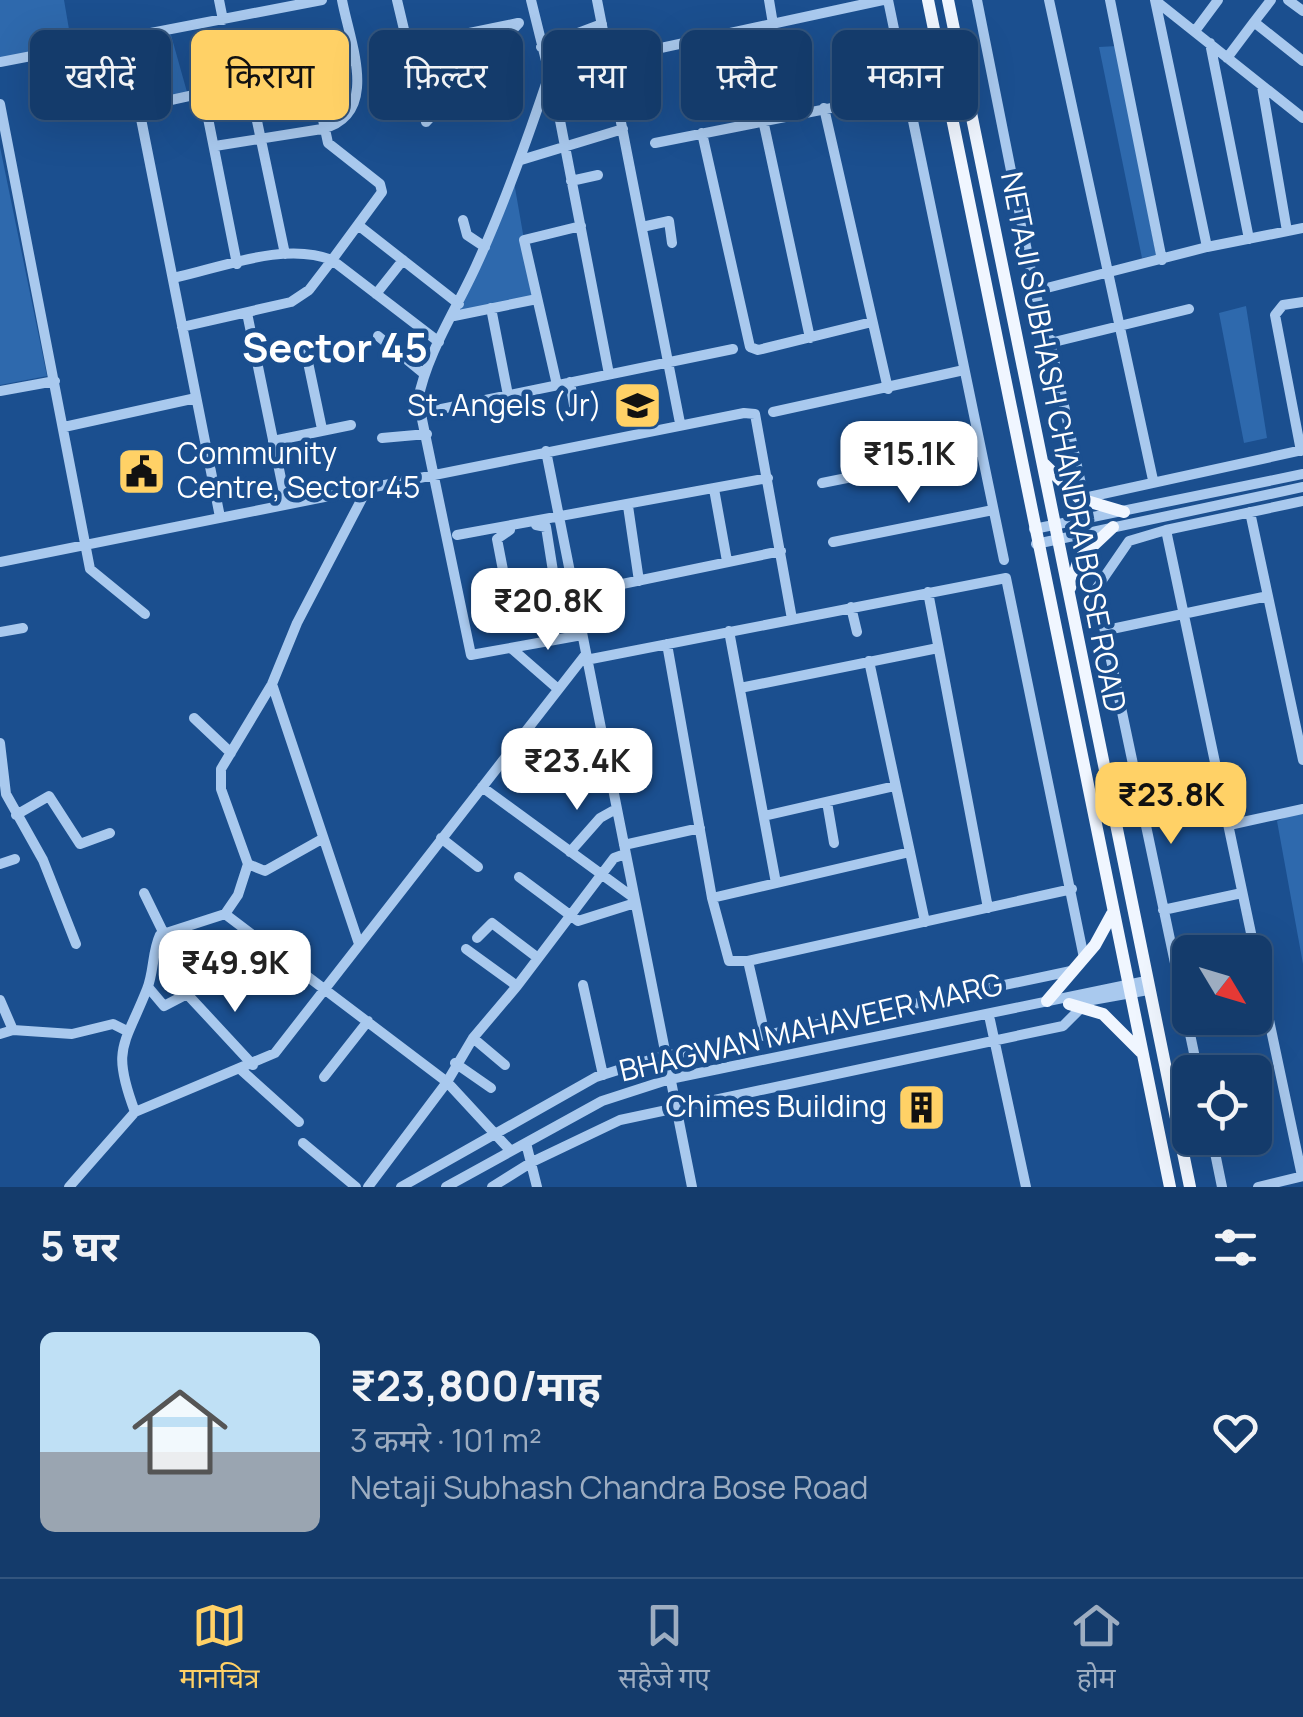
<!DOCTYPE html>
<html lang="hi">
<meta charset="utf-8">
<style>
body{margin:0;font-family:Manrope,"Noto Sans Devanagari",sans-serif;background:#214673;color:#f1f3f6;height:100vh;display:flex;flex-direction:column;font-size:38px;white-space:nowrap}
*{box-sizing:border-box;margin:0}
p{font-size:32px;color:#9dadc1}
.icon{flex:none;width:55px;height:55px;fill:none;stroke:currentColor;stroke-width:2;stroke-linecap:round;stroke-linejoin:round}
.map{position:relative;height:1187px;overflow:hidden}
.panel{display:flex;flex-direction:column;background:#143b6b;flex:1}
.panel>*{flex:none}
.top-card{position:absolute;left:30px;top:30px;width:1245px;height:90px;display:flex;gap:20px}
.needle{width:65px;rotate:128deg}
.tools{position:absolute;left:1172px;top:935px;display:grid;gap:20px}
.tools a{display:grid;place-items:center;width:100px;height:100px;border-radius:15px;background:#143b6b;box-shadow:0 10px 40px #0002,0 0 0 2px #33557e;font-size:50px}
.price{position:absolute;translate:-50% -85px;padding:0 22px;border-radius:20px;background:#fff;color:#222;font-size:32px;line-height:65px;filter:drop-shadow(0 2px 5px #0008)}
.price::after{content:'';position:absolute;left:50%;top:60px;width:30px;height:22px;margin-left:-15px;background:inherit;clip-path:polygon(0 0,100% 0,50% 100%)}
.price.current{background:#ffd166;color:#111}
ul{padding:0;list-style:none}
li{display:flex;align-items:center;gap:30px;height:250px;padding:0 40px}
li span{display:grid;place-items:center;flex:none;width:280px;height:200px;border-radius:15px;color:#555}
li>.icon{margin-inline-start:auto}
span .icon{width:120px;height:120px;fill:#fffc;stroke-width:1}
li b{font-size:42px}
h2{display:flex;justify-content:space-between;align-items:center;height:120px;padding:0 40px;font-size:42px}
.chip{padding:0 35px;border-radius:15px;background:#143b6b;box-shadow:0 10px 40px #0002,0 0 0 2px #33557e;font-size:35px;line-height:90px}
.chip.current{background:#ffd166;color:#111}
.dock{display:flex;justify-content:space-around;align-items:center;height:140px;border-top:2px solid #33557e;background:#143b6b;font-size:28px;color:#9dadc1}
.dock a{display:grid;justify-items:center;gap:5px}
.dock .current{color:#ffd166}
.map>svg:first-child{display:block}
.green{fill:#2e69ad}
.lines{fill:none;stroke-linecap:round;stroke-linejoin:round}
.minor{stroke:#a9c9ee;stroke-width:10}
.major{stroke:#f0f6ff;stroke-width:12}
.labels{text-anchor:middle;stroke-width:9;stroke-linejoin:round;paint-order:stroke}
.poi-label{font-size:30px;fill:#fff;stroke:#1b4f8f;text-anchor:end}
.street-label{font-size:30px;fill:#fff;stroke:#1b4f8f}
.district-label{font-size:40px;font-weight:bold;fill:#fff;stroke:#1b4f8f}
</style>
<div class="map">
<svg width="1303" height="1187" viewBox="0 0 1303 1187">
<rect width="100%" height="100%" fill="#1b4f8f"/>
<path class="green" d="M0,0h64l7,41 -71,19z
M506,27l-34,42 -6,-33z
M171,35l16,57 -43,10 -8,-59z
M1117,46l39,209 -14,3 -43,-211z
M0,147l47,229 -47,9z
M514,182l20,115 -76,16z
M1246,306l21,132 -23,5 -25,-130z
M1303,810v154l-26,-143z"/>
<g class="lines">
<path class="minor" d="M219,0l4,20
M397,0l29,122 93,-99
M531,0l26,105 52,269
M597,0l83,423
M769,0l4,24
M888,0l116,560
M977,0l58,291
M1049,0l104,480
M1110,0l52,260
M1155,0l52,247
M1271,0l-17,22 49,39
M1288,0l15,11
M1156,1l147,117
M1195,31l23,-31
M125,38l95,479
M1210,43l39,196
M406,46l112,-23
M541,47l61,-23
M1227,58l27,-36
M0,62l322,-62
M550,72c-22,66 -45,131 -74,194 -20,44 -49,87 -58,134l53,255 111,-20
M550,72l333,-72
M249,83l36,171
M1262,86l25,145
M372,89l41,-9
M416,91l48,-9
M203,93l34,171
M0,104l90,465 55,45
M139,107l214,-47
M824,108l64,281
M763,120l47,218
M702,133l48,214 8,3 114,-28
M655,143l252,-50
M215,146l107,-17c59,-15 28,-86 20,-129
M521,160l102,-31
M571,181l27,-6
M463,220l4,15 18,12
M358,225l101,79
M642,227l27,-6 3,22
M173,278c48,-10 111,-37 159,-18l50,-68 -2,-8 -52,-41 -16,-74
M376,294l27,-34
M491,308l17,87
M1189,309l-135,33 -7,-5 -12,-46 172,-44 96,-19
M247,313l39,190
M454,316l83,-17
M182,327l109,-25 18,-12 23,-30 107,82
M378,336l45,37
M1050,341l34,157 219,-48
M256,353l49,-5 17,81
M570,382l5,29
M557,385l-33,-145 57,-14
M0,391l55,-10
M773,412l191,-42
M422,413l311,-64
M64,427l132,-29
M382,438l45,-4
M273,441l78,-16
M546,451l146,736
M1301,451l-26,-136 8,-10 20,-3
M822,483l159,-32
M714,489l13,72
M628,506l11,75
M1250,512l53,248
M536,525l10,2 9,57
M1034,529l269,-55
M510,530l-13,9 10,52 64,-9
M1166,530l137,-29
M457,535l311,-57
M833,542l160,-32
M1036,544l267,-57
M0,562l744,-149 11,1 37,205
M928,592l60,316
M574,594l207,-43
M511,600l62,-10
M851,607l6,25
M1107,630l161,-34
M729,631l47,252
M0,632l23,-4
M667,644l45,254 17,63h19l324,-72
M511,648l47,41
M586,660l420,-82 78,380
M869,661l56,261
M272,684l87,260
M740,688l198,-40
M194,718l37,35
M0,743l6,51 37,66 33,84
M482,787l152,111
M827,802l7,41
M1142,808l80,-17
M16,815l33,-19 31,48 30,-11
M764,816l131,-30
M1229,825l74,-16
M441,838l37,29
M624,845l76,-17
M570,852l30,-34 16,-9
M0,864l15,-5
M248,864l17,7 57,-32
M519,877l59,44 57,-18
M144,893l46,94 -3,7 -23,12 -16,-19
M712,898l198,-46
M1163,910l79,-17
M225,914l222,168 62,67
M477,938l15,-15 46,35
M466,949l51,37 97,-128 11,-4
M1255,954l47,222
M748,961l17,74
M583,985l20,90
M187,994l66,71
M0,1000l13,30
M1070,1004l78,-14
M990,1020l36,167
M0,1034l13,-4 59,4 41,-10 12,6
M473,1038l32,27
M455,1063l36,25
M239,1068l60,54
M1198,1072l-102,-483 33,-48 37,-11 89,422
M324,1077l44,-56
M135,1112c-24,-64 -11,-65 12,-123 7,-17 5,-37 13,-54l65,-21 13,-19 10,-31 -27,-75v-20l51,-85 25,-61 71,-136
M1212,1138l10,49
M303,1143l53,44
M527,1147l10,40
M69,1187l66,-75 140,-59 311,-399
M368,1187l79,-105 26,-44 44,-52
M401,1187l195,-110 60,-19 415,-87
M446,1187l156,-86 68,-22 476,-98
M492,1187l40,-25 88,-42 443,-94 20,-20
M1258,1187l45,-11"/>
<path class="major" d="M928,0l242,1187
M948,0l242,1187
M1043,463l37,36 44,13
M1070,588l9,-29 34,-32
M1047,1001l48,-56 17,-31
M1069,1004l34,10 38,38"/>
</g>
<defs>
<symbol id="school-square" viewBox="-11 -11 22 22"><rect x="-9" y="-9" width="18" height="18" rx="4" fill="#ffd166" stroke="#1b4f8f"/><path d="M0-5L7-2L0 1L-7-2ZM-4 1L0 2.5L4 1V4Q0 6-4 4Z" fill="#111"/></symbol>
<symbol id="civic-square" viewBox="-11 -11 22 22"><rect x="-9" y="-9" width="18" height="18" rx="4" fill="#ffd166" stroke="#1b4f8f"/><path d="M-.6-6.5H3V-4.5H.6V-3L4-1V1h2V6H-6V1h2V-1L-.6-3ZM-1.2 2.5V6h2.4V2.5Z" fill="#111"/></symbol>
<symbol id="building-square" viewBox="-11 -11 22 22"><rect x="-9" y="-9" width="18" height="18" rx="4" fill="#ffd166" stroke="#1b4f8f"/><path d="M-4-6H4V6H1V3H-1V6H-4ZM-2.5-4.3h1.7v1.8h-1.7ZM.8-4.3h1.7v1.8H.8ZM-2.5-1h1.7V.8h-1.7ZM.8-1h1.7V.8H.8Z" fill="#111"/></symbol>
</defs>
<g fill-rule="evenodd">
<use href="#school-square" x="610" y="378" width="55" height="55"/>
<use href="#civic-square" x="114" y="444" width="55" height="55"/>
<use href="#building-square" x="894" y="1080" width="55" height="55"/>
</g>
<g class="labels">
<g class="poi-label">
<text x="602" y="416">St. Angels (Jr)</text>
<text x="177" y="464" text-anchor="start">Community<tspan x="177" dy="34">Centre, Sector 45</tspan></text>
<text x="887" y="1117">Chimes Building</text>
</g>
<g class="street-label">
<text transform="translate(1063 442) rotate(79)" y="10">NETAJI SUBHASH CHANDRA BOSE ROAD</text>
<text transform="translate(811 1028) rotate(-13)" y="10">BHAGWAN MAHAVEER MARG</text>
</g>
<g class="district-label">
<text x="335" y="362">Sector 45</text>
</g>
</g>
</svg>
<div class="tools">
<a><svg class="needle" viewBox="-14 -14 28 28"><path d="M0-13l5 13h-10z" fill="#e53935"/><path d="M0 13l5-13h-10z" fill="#9dadc1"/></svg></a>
<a><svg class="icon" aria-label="locate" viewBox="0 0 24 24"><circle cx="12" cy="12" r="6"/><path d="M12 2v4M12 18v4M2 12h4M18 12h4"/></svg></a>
</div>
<b class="price" style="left:909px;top:506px">₹15.1K</b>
<b class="price" style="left:548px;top:653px">₹20.8K</b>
<b class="price" style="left:577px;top:813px">₹23.4K</b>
<b class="price current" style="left:1171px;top:847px">₹23.8K</b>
<b class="price" style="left:235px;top:1015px">₹49.9K</b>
<div class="top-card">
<a class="chip">खरीदें</a>
<a class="chip current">किराया</a>
<a class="chip">फ़िल्टर</a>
<a class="chip">नया</a>
<a class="chip">फ़्लैट</a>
<a class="chip">मकान</a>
</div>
</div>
<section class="panel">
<h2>5 घर<svg class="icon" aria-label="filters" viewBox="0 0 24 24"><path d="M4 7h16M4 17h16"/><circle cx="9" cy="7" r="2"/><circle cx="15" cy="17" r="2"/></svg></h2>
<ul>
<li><span style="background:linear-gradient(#bfe0f5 60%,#9aa5b1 0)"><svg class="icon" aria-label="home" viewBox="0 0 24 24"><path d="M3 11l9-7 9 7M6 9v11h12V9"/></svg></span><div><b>₹23,800/माह</b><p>3 कमरे · 101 m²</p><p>Netaji Subhash Chandra Bose Road</p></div><svg class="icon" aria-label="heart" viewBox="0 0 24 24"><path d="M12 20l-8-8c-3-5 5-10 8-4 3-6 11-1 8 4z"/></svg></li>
</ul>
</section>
<nav class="dock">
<a class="current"><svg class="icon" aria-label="map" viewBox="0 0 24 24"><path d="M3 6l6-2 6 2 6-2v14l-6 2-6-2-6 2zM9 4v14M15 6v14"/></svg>मानचित्र</a>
<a><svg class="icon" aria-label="saved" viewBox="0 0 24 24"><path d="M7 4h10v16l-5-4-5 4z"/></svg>सहेजे गए</a>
<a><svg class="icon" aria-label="home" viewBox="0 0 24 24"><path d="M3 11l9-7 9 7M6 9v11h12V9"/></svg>होम</a>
</nav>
